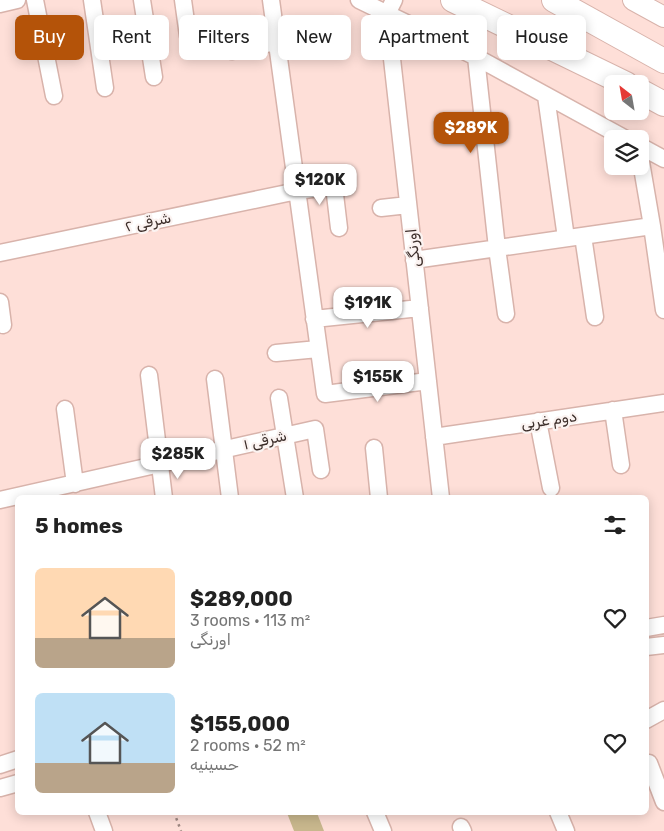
<!DOCTYPE html>
<meta charset="utf-8">
<style>
body{margin:0;font-family:Rubik,Vazirmatn,sans-serif;background:#f2f2f2;color:#222;height:100vh;display:flex;flex-direction:column;font-size:19px;white-space:nowrap}
*{box-sizing:border-box;margin:0}
p{font-size:16px;color:#767676}
.icon{flex:none;width:28px;height:28px;fill:none;stroke:currentColor;stroke-width:2;stroke-linecap:round;stroke-linejoin:round}
.map{position:relative;flex:1;overflow:hidden}
.sheet{position:absolute;left:15px;top:495px;width:634px;height:320px;display:flex;flex-direction:column;background:#fff;border-radius:8px;box-shadow:0 2px 12px #0003}
.sheet>*{flex:none}
.hud{position:absolute;left:15px;top:15px;width:635px;height:45px;display:flex;gap:10px}
.needle{width:32px;rotate:329deg}
.controls{position:absolute;left:604px;top:75px;display:grid;gap:10px}
.controls a{display:grid;place-items:center;width:45px;height:45px;border-radius:8px;background:#fff;box-shadow:0 2px 12px #0003;font-size:25px}
.price{position:absolute;translate:-50% -42px;padding:0 11px;border-radius:10px;background:#fff;color:#222;font-size:16px;line-height:32px;filter:drop-shadow(0 1px 2px #0008)}
.price::after{content:'';position:absolute;left:50%;top:30px;width:15px;height:11px;margin-left:-8px;background:inherit;clip-path:polygon(0 0,100% 0,50% 100%)}
.price.on{background:#b45309;color:#fff}
ul{padding:0;list-style:none}
li{display:flex;align-items:center;gap:15px;height:125px;padding:0 20px}
li span{display:grid;place-items:center;flex:none;width:140px;height:100px;border-radius:8px;color:#555}
li>.icon{margin-inline-start:auto}
span .icon{width:60px;height:60px;fill:#fffc;stroke-width:1}
li b{font-size:21px}
h2{display:flex;justify-content:space-between;align-items:center;height:60px;padding:0 20px;font-size:21px}
.tag{padding:0 18px;border-radius:8px;background:#fff;box-shadow:0 2px 12px #0003;font-size:18px;line-height:45px}
.tag.on{background:#b45309;color:#fff}
.map>svg:first-child{display:block}
.green{fill:#c8b78d}
.lines{fill:none;stroke-linecap:round;stroke-linejoin:round}
.minor-casing{stroke:#d8b3ab;stroke-width:19}
.major-casing{stroke:#d8b3ab;stroke-width:22}
.highway-casing{stroke:#d8b3ab;stroke-width:26}
.path{stroke:#9e8882;stroke-width:2.5;stroke-dasharray:2.5 4;stroke-linecap:butt}
.minor{stroke:#fff;stroke-width:16}
.major{stroke:#fff;stroke-width:20}
.highway{stroke:#fff;stroke-width:24}
.labels{text-anchor:middle;stroke-width:4.5;stroke-linejoin:round;paint-order:stroke}
.street-label{font-size:15px;fill:#3c2e2a;stroke:#fbf3f1}
</style>
<div class="map">
<svg width="664" height="831" viewBox="0 0 664 831">
<rect width="100%" height="100%" fill="#fedfd8"/>
<path class="green" d="M287,813h30l7,18h-30z"/>
<g class="lines">
<defs>
<path id="minor" d="M35,0l19,96
M92,0l13,88
M142,0l12,77
M183,0l5,36
M271,0l54,394 103,-13
M359,0l117,57 150,82
M394,0l-7,14 54,484
M0,4l17,-4
M232,51l44,-9
M476,57l21,191 9,66
M546,96l20,142
M640,146l24,13
M640,156l12,70 12,84
M381,208l27,-3
M583,236l12,81
M0,253l297,-62 37,-5 5,42
M414,260l238,-34
M0,302l3,23
M314,319l106,-11
M276,353l42,-4
M149,375l15,123
M215,379l15,119
M279,398l16,100
M65,409l10,75
M613,410l8,55
M538,421l13,67
M434,437l230,-34
M374,448l5,50
M0,500l315,-71 6,41
M646,628l18,-3
M646,647l18,-2
M646,720l18,-10
M649,763l15,39
M0,765l18,-6
M0,788l18,-5
M97,812l7,19
M375,812l8,19
M558,812l8,19
M461,827l2,4"/>
<path id="major" d="M633,0l31,17"/>
<path id="highway" d="M453,0l173,84
M554,0l110,61
M640,91l24,13"/>
</defs>
<use href="#minor" class="minor-casing"/>
<use href="#major" class="major-casing"/>
<use href="#highway" class="highway-casing"/>
<path class="path" d="M174,812l7,19"/>
<use href="#minor" class="minor"/>
<use href="#major" class="major"/>
<use href="#highway" class="highway"/>
</g>
<g class="labels">
<g class="street-label">
<text transform="translate(148 222) rotate(-12)" y="5">۲ شرقی</text>
<text transform="translate(413 248) rotate(-96)" y="5">اورنگی</text>
<text transform="translate(549 420) rotate(-8)" y="5">دوم غربی</text>
<text transform="translate(265 440) rotate(-13)" y="5">۱ شرقی</text>
</g>
</g>
</svg>
<div class="controls">
<a><svg class="needle" viewBox="-14 -14 28 28"><path d="M0-13l5 13h-10z" fill="#e53935"/><path d="M0 13l5-13h-10z" fill="#767676"/></svg></a>
<a><svg class="icon" aria-label="layers" viewBox="0 0 24 24"><path d="M12 4l9 5-9 5-9-5zM3 14l9 5 9-5"/></svg></a>
</div>
<b class="price on" style="left:471px;top:154px">$289K</b>
<b class="price" style="left:320px;top:206px">$120K</b>
<b class="price" style="left:368px;top:329px">$191K</b>
<b class="price" style="left:378px;top:403px">$155K</b>
<b class="price" style="left:178px;top:480px">$285K</b>
<div class="hud">
<a class="tag on">Buy</a>
<a class="tag">Rent</a>
<a class="tag">Filters</a>
<a class="tag">New</a>
<a class="tag">Apartment</a>
<a class="tag">House</a>
</div>
<section class="sheet">
<h2>5 homes<svg class="icon" aria-label="filters" viewBox="0 0 24 24"><path d="M4 7h16M4 17h16"/><circle cx="9" cy="7" r="2"/><circle cx="15" cy="17" r="2"/></svg></h2>
<ul>
<li><span style="background:linear-gradient(#ffd9b3 70%,#b9a48a 0)"><svg class="icon" aria-label="home" viewBox="0 0 24 24"><path d="M3 11l9-7 9 7M6 9v11h12V9"/></svg></span><div><b>$289,000</b><p>3 rooms · 113 m²</p><p>اورنگی</p></div><svg class="icon" aria-label="heart" viewBox="0 0 24 24"><path d="M12 20l-8-8c-3-5 5-10 8-4 3-6 11-1 8 4z"/></svg></li>
<li><span style="background:linear-gradient(#bfe0f5 70%,#b9a48a 0)"><svg class="icon" aria-label="home" viewBox="0 0 24 24"><path d="M3 11l9-7 9 7M6 9v11h12V9"/></svg></span><div><b>$155,000</b><p>2 rooms · 52 m²</p><p>حسینیه</p></div><svg class="icon" aria-label="heart" viewBox="0 0 24 24"><path d="M12 20l-8-8c-3-5 5-10 8-4 3-6 11-1 8 4z"/></svg></li>
</ul>
</section>
</div>
